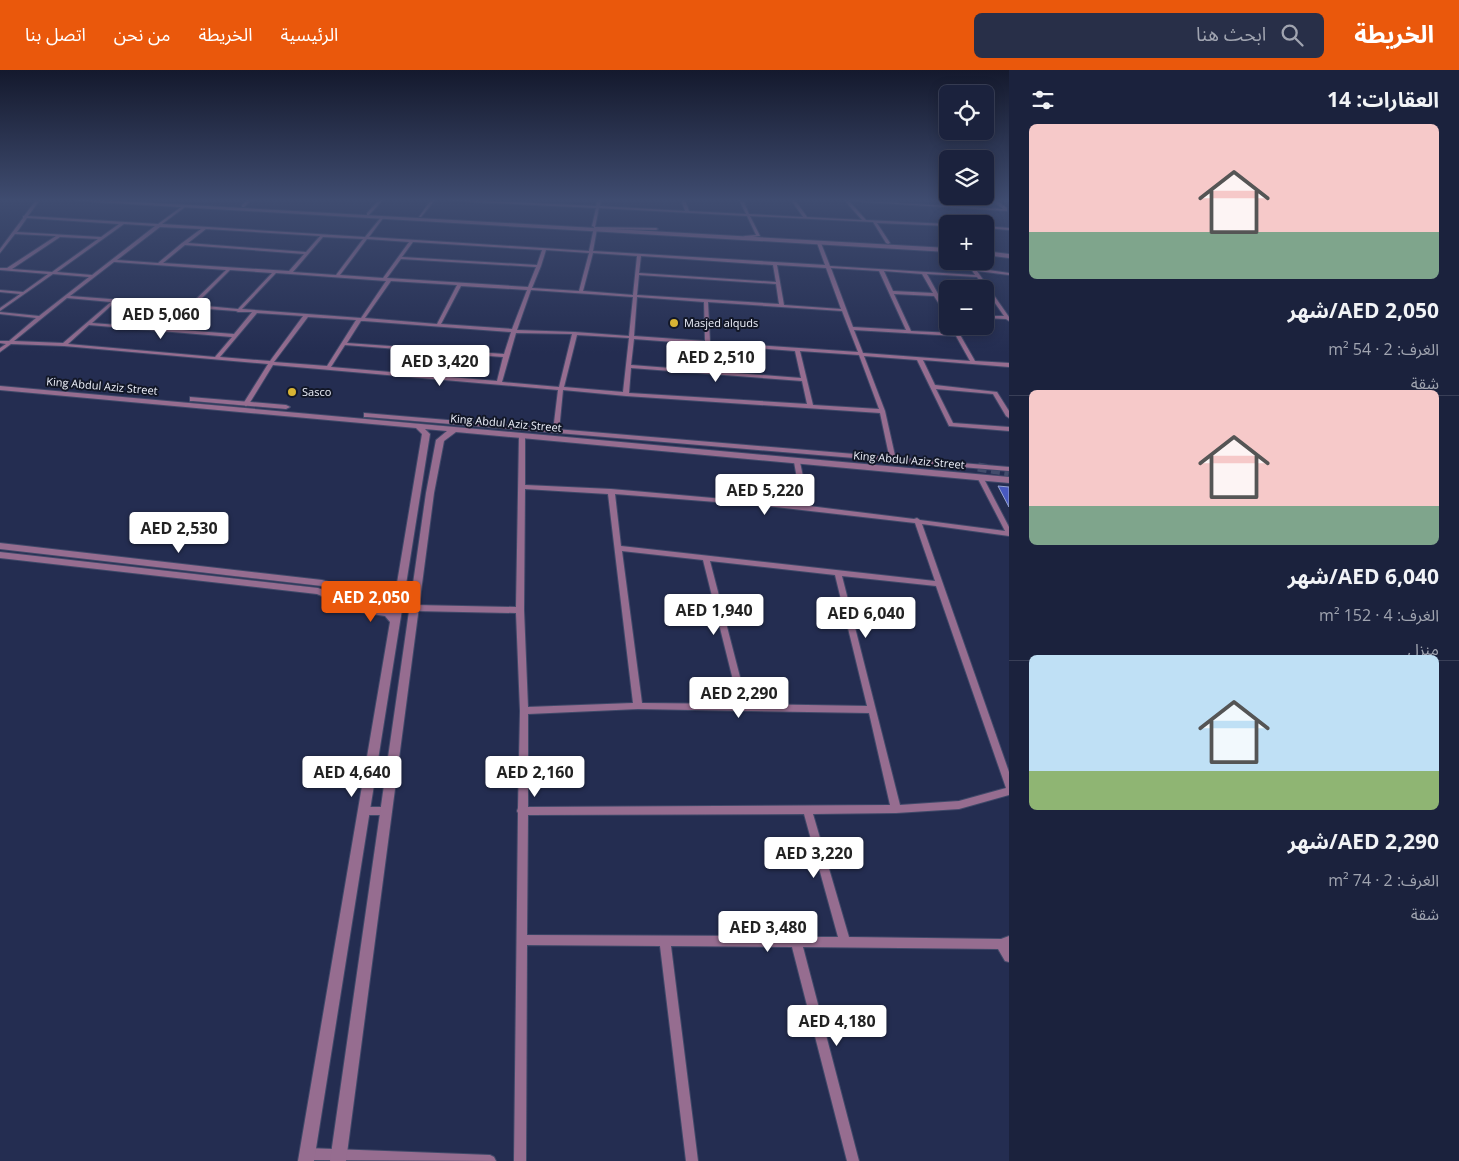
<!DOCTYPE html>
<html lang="ar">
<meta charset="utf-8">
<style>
body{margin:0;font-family:"Open Sans","Noto Sans Arabic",sans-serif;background:#282f48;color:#f1f3f6;direction:rtl;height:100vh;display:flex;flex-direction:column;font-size:19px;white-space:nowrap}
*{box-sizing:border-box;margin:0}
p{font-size:16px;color:#a0a4b0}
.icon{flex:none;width:28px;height:28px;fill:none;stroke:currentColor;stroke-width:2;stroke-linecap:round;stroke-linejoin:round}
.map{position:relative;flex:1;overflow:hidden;direction:ltr}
.side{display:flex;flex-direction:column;background:#1b223d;width:450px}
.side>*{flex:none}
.buttons{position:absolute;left:939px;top:15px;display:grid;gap:10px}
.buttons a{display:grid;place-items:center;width:55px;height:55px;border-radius:8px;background:#1b223d;box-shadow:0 2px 12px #0003,0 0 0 1px #393f57;font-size:25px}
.price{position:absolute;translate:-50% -42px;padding:0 11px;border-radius:5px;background:#fff;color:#222;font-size:16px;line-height:32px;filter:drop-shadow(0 1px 2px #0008)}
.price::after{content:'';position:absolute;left:50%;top:30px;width:15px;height:11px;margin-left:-8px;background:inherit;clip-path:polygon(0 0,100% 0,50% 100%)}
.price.current{background:#ea580c;color:#fff}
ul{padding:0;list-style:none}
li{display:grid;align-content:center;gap:10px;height:265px;padding:0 20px}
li+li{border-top:1px solid #393f57}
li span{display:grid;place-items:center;height:155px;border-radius:8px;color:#555}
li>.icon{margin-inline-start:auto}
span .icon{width:90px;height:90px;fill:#fffc;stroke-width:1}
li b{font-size:21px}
h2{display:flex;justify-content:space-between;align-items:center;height:60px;padding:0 20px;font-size:21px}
header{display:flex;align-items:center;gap:30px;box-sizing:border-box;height:70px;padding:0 25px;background:#ea580c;color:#fff}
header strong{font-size:24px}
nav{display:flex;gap:28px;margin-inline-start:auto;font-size:18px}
.search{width:350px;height:45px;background:#282f48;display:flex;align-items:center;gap:12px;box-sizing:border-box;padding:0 18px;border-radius:8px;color:#a0a4b0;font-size:19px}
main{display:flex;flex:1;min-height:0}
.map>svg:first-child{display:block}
.building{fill:#4859c0;stroke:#97a4d1}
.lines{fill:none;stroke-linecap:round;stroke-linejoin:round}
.tertiary-tunnel{stroke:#424b6b;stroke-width:9;stroke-dasharray:9 4.5;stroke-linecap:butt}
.minor-casing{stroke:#404969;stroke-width:2}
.tertiary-casing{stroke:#404969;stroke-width:2}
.minor{fill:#966d90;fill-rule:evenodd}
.tertiary{fill:#966d90;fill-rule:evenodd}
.poi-dot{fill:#d8b434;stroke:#121727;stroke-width:2}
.labels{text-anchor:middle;stroke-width:4;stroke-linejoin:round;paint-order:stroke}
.far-poi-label{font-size:11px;fill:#eff2fc;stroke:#121727;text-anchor:start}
.far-street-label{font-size:11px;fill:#eff2fc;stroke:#121727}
</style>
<header>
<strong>الخريطة</strong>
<div class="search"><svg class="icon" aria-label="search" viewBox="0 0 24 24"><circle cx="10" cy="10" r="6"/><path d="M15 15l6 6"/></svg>ابحث هنا</div>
<nav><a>الرئيسية</a><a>الخريطة</a><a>من نحن</a><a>اتصل بنا</a></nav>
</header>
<main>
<section class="side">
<h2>العقارات: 14<svg class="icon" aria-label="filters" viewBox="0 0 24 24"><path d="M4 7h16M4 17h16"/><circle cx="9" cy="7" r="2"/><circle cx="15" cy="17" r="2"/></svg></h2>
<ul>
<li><span style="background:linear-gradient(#f6c9c9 70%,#7fa58c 0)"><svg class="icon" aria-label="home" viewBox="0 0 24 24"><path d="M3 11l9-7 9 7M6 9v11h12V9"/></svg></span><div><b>AED 2,050/شهر</b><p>الغرف: 2 · 54 m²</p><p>شقة</p></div></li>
<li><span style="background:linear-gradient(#f6c9c9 75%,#7fa58c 0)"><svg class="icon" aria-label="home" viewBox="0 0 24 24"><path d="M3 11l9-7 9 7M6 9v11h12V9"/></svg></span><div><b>AED 6,040/شهر</b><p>الغرف: 4 · 152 m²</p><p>منزل</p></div></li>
<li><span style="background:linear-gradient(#bfe0f5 75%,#8fb573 0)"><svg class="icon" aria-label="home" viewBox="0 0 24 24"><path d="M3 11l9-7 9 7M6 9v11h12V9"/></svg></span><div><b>AED 2,290/شهر</b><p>الغرف: 2 · 74 m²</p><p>شقة</p></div></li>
</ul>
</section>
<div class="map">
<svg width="1009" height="1091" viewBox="0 0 1009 1091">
<rect width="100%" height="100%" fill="#242d51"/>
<path class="building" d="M998,416l11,1v20z"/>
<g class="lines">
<path class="tertiary-tunnel" d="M978,397l31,5"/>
<defs>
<path id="minor" d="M36,130h4l-12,16 130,8 26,-19 1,2 -23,17 203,13 17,-21 2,1 -15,20 220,14 5,-24 -2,-1 4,-18 -144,-7 -2,-1h20l126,6 1,-6h4l-1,6 85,5 -4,-11h4l4,11 57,3 -7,-14h4l6,14 54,3 -12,-17h4l12,17 55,3 -18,-20 159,9 -11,-9h4l11,8v3l-158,-10 17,19 82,4v2l-71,-3 13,20 -2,1 -2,-1 -13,-21 -123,-6 10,20 -15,2 -1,-2 12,-1 -9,-19 -148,-8 -4,19 61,1 2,1 -2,1 -59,-1 -4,22 232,14 -8,-22 2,-1 2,1 9,23 145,9 -9,-14h4l5,7 34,5v2l-32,-4 32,46v4l-3,-2 -21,-1v-2h19l-27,-39 -50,-3 21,38v6l-14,-22 -40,-2 17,37 43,2 -4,-7h5l20,35 34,2v4l-86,-7 12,25 62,7 12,19v7l-3,-2 -13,-22 -57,-5 17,34 56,4v4l-60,-5 -32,-66 -53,-4 21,55 11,49 -3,2 -3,-2 -10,-47 -254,-17 -63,-6 -4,41 -3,2 -3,-2 5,-41 -285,-25 -24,39 -3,2 -3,-2 25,-40 -204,-18 -53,-2 -11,8v-4l6,-4 -6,-1v-2h9l27,-23 -36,-4v-2l39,4 50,-39 -36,-3 -53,37v-3l20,-14 -20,-2v-2l23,2 25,-18 -48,-4v-2h7l49,-32 -41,-2 -15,19v-4l23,-31v-2h1zM27,148l92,6 -18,13 -84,-5zM124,154l31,2 -63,49 -35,-3zM160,157l41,2 -19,14 -24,20 -41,-3zM206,159l114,7 -14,16 -118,-9zM60,167l38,2 -46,33 -40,-3zM323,167l40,2 -27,36 -43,-3zM367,169l42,3 -26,36 -43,-3zM413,172l129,8 -5,15 -135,-8zM185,175l119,9 -15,17 -126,-8zM546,180l43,3 -10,38 -47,-3 9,-22zM593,183l44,3 -4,39 -50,-4zM641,186l132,9 3,17 -137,-9zM401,189l135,8 -8,20 -141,-9zM114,192h1l111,8 -36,35 -120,-9zM777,195l49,3 15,41 -57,-4zM831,198l48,3 27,59 -53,-3zM230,200l42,3 -34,36 -43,-4zM884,201l38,3 11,19 -40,-2zM276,203l14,1 96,7 -25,37 -119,-9zM639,205l137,9 3,20 -142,-9zM391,211l66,4 -20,39 -72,-6zM461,216l66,4 -15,39 -71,-5zM531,220l102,7 -4,39 -54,-4 -58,-2zM637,227l67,5 1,39 -71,-5zM67,228l44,4 -48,41 -49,-2zM115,232l121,9 2,1h14l-18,22 -142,-11zM708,232l134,9 16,41 -148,-10zM257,243l46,3 -33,45 -50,-4zM308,247l48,3 -29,46 -53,-4zM361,251h3l147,11 -7,22 -157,-11zM89,255l143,12 -17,20 -147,-13zM854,260l102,6 14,25 -107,-8zM516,263l56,1 -13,53 -57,-5zM577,265l52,3 -6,54 -59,-5zM634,269l161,12 6,27 -170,-13zM345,275l158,12 -6,24 -166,-14zM800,281l59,4 20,54 -66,-4zM631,298l171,13 5,23 -178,-11z
M248,130h4l-8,7h-2v-2z
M379,130h4l-14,15h-2v-2z
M431,130h4l-14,17h-2z
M985,156l24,2v2l-24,-2z
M522,364l3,2v49l86,4 191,17 -8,-44 3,-2 3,2 9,44 105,13 3,-1 3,2 85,11 -28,-54 3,-2 3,2 26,50v9l-87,-12 87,248v23l-50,14 -63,4 -83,1 36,123 152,2 8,-3v26l-4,-1 -7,-12 -195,-2 56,214h-12l-55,-214 -121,-1 27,215h-12l-26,-215 -133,-1 -1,216h-12l4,-348 -1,-2 1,-3 2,-97 -4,-98 -101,-2 -4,-3 4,-3 101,2 3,-171zM525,419l83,5 25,209 -105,4 -4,-97zM615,424l152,12 148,17 20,58 -314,-35zM622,481l81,9 36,144 -97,-1zM710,491l125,14 32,131 -120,-2zM842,506l94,10 70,202 -47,13 -59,4zM638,639l231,4 21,92 -362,2v-93zM804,744l34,123h-38l-4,-2 -4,1 -265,-1 1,-120z
M364,737h23l3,1 2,3 -2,3 -3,1h-23l-3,-1 -2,-3 2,-3z
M307,1078l183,7 4,2 2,4 -189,-1 -4,-2 -2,-4 2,-4z"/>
<path id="tertiary" d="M76,130h24l848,48v4l-870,-51z
M985,181l24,3v4l-24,-3z
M0,316l1009,91v6l-553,-51 -12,9 -10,52 -88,668h-16l96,-668 10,-53 11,-9 -22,-2 5,5 -116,727h-16l92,-539 -5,-6 -44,-7 -3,-6 -21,-9 -317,-36v-6l318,36 21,8 2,-4 -19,-6 -322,-37v-6l322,37c9,2 20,8 29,8 8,1 16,-3 21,7h12l12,-6 26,-155 -6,-6 -416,-38zM358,524l5,2 1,3 -7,6 -9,-2v-6zM394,529l-2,12 -23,-4 3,-4h14z
M190,327l96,8 4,2 -4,2 -93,-8h-3z
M364,343l645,54v4l-642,-54h-3z"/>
</defs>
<use href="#minor" class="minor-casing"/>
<use href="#tertiary" class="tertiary-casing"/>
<use href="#minor" class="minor"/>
<use href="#tertiary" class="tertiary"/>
</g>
<linearGradient id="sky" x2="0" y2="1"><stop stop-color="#14192d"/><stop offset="0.46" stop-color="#3f4c70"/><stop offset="1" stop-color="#3f4c70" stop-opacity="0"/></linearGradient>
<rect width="1009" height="283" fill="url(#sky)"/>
<g class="poi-dot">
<circle cx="674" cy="253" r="5"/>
<circle cx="292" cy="322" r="5"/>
</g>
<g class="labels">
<g class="far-poi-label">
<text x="684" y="257">Masjed alquds</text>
<text x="302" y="326">Sasco</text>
</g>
<g class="far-street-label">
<text transform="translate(102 316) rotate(5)" y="4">King Abdul Aziz Street</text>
<text transform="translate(506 353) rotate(5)" y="4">King Abdul Aziz Street</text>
<text transform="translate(909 390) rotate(5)" y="4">King Abdul Aziz Street</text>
</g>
</g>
</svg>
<div class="buttons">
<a><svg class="icon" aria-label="locate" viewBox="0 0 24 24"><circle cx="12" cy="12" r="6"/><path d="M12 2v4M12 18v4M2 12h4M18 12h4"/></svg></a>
<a><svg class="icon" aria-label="layers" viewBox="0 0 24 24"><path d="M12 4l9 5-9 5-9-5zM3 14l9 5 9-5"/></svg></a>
<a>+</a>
<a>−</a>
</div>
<b class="price" style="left:161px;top:270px">AED 5,060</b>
<b class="price" style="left:716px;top:313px">AED 2,510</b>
<b class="price" style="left:440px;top:317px">AED 3,420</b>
<b class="price" style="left:765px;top:446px">AED 5,220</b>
<b class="price" style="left:179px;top:484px">AED 2,530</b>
<b class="price current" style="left:371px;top:553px">AED 2,050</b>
<b class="price" style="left:714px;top:566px">AED 1,940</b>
<b class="price" style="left:866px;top:569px">AED 6,040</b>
<b class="price" style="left:739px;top:649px">AED 2,290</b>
<b class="price" style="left:352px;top:728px">AED 4,640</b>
<b class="price" style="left:535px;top:728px">AED 2,160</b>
<b class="price" style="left:814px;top:809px">AED 3,220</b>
<b class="price" style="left:768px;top:883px">AED 3,480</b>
<b class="price" style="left:837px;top:977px">AED 4,180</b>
</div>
</main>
